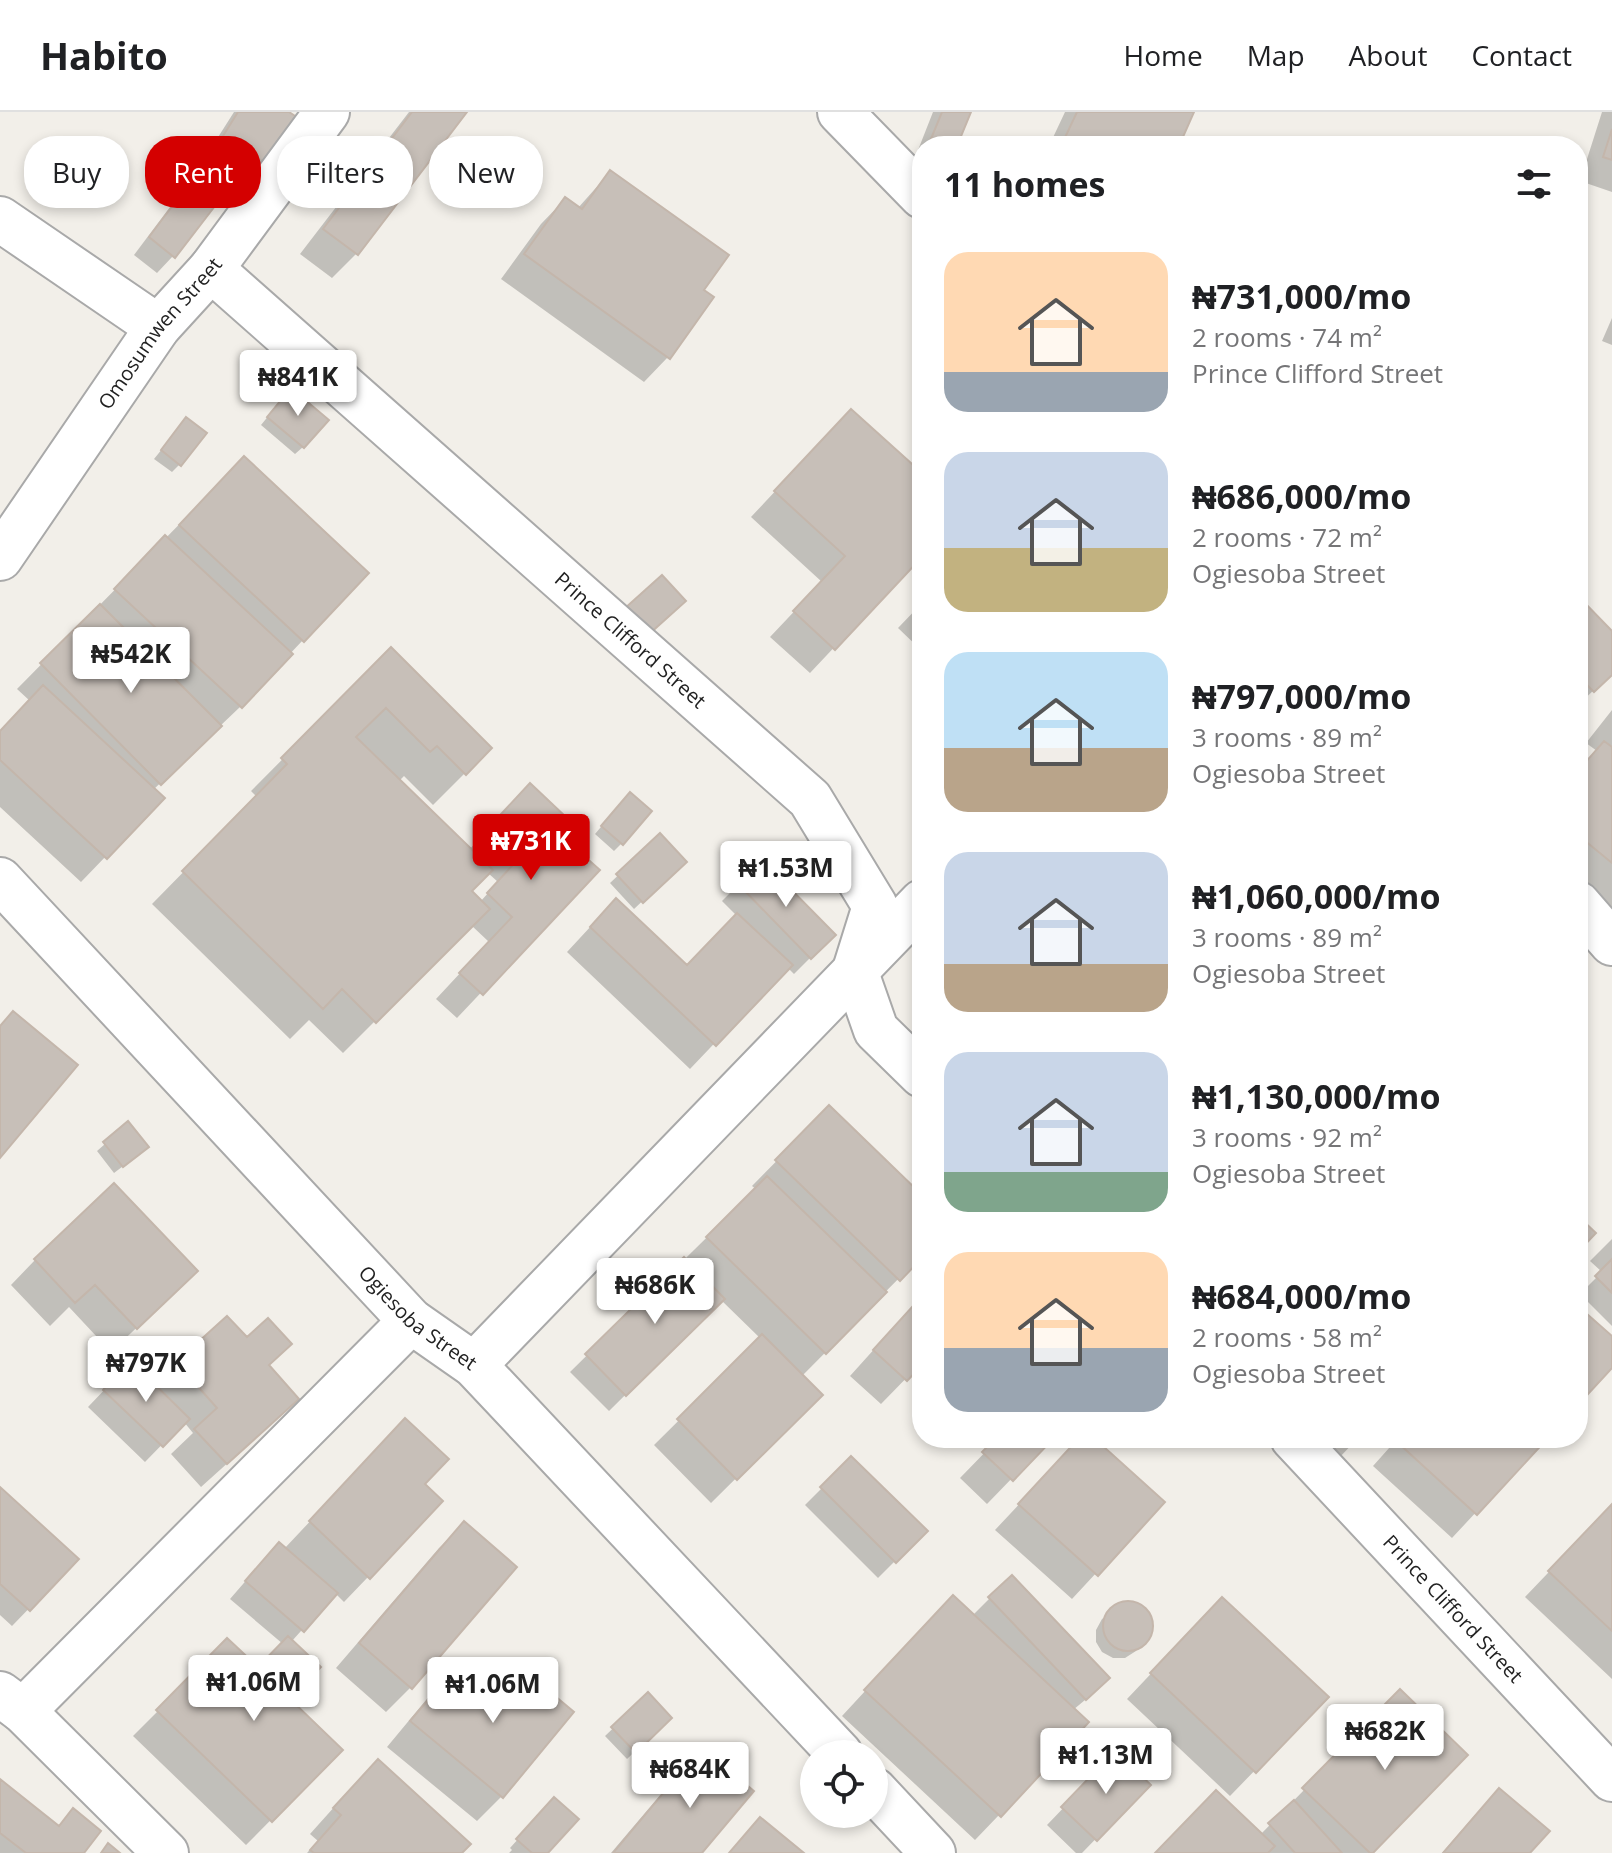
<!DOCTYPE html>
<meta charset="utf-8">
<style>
body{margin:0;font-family:"Open Sans",sans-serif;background:#f2f2f2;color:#202124;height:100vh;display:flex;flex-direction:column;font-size:30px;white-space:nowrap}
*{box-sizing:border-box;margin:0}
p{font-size:26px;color:#757577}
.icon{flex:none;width:44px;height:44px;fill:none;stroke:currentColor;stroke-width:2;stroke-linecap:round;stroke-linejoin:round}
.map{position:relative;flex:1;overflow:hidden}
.panel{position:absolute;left:912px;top:24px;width:676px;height:1312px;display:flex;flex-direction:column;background:#fff;border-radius:32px;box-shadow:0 4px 12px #0003}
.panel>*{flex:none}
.hud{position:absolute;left:24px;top:24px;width:760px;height:72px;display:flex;gap:16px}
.controls{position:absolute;left:800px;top:1628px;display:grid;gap:16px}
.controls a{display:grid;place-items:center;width:88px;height:88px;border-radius:50%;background:#fff;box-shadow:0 4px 12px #0003;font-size:40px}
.price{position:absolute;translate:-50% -68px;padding:0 18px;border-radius:8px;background:#fff;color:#222;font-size:26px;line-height:52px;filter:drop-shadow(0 2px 4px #0008)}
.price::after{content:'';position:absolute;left:50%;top:48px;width:24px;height:18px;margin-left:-12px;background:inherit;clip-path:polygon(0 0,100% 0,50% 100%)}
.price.on{background:#d40000;color:#fff}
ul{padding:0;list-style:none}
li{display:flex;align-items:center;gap:24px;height:200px;padding:0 32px}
li span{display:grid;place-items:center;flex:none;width:224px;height:160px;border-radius:24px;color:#555}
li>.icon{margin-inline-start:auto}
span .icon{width:96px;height:96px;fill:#fffc;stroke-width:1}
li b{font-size:34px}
h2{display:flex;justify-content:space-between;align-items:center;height:96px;padding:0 32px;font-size:34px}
.chip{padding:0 28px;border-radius:32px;background:#fff;box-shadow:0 4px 12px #0003;font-size:28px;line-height:72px}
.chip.on{background:#d40000;color:#fff}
header{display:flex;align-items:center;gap:48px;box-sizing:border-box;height:112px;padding:0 40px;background:#fff;border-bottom:2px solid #e0e0e0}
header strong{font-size:38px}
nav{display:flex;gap:44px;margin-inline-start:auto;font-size:28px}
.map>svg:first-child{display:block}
.shadow{fill:#0003;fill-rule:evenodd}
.building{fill:#c7bfb8;stroke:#c4b6ab;stroke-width:2}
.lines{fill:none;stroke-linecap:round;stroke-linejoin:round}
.minor-casing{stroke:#a9a9a9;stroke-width:48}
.minor{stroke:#fff;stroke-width:44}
.labels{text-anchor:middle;stroke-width:8;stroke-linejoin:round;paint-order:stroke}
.street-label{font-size:20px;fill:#222;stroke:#fff}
</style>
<header>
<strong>Habito</strong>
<nav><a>Home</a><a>Map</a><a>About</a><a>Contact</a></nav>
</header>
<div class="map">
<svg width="1612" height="1741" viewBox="0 0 1612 1741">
<rect width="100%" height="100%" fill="#f2efe9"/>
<path class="shadow" d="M234,0h51l-19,51 -16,17 -42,-27z
M409,0h55l-107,141 -25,25 -32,-24z
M933,0h36l-14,34h-33v32l-13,-5z
M1065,0h127l-15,34h-128z
M1602,0h10v80l-32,-11z
M202,59l-29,85 -16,17 -23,-18 51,-68z
M610,60l91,118 -33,67 -24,25 -143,-103 40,-55 24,-25 13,9z
M1612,206v27l-10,-4z
M283,286l20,49 -8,7 -34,-29z
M179,316l1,36 -8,8 -18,-13z
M827,324l95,37v81l-112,119 -40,-36 52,-55 -71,-65z
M220,371l83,157 -63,67 -87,83 9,8 -81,84 -81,-75v-74l30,-32 -13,-12z
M1578,487l34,35v39l-34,32z
M922,491v48l-24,-23z
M391,538l99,98 -57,57 -29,-29 -5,5 70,69 36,-40 66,37 26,23 -140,148 -21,-19 53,-57 -18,-17 -128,128 -34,-33 -19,19 -138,-135 105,-107 -6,-6zM488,761l10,9 -18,20 -11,-11z
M1612,598v198l-34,-29v-109l19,-19 -11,-8z
M622,690v41l-8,8 -19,-17z
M660,724l24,26 -50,47 -24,-26z
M761,750l72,73 -39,39 -7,-7 -97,102 -123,-117 25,-27 95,42 50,-51 -15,-15z
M829,996l93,90v57l-121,122 19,18 -109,108 -57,-58 107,-106 -40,-39 -112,111 -39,-39 186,-183 -4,-3z
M128,1012l11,30 -25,19 -17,-22z
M1612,1127v87l-32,-32 22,-22 -12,-11z
M35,1148l136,35 -60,57 -42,-45 -19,19 -39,-41z
M922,1184v71l-3,-2 -38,39 -31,-28z
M130,1251l25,24 23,-23 90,2 4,57 -71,64 -30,-33 22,-21 -9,-11 -39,40 -57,-55z
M990,1326h61l-64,66 -27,-26 35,-36z
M1081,1326h10l71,64 -90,97 -77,-69z
M1317,1326h41l-19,20z
M1398,1326h147l-93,100 -79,-72z
M381,1334l41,38 -54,93 -24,25 -9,-9 -43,48 -5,58 53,51 -94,95 -113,-109 95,-95 30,28 25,-25 -53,-45 33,-38 21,-12z
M851,1347l74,72 -47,47 -73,-73z
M0,1378l76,70 -64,66 -12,-11z
M1612,1394v173l-87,-82z
M464,1412l-53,163 -25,25 -50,-44 103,-120z
M990,1486l101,97 -18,15 -74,105 -24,25 -133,-124 86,-93 44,-7z
M1121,1492h12l11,6 6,10v12l-14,19 -11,7h-12l-11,-6 -6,-10v-12l6,-11z
M1198,1512l128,73 -96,99 -103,-97z
M456,1557l36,29 28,-28 -18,126 -25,25 -90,-74 44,-53z
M1400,1580l-29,161h-214l103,-18z
M648,1583l22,23 -43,41 -22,-23z
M702,1638l-3,103h-88l67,-79z
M1115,1642l33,31 -66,68h-6l-29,-28z
M0,1670l57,45 17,-16 7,42h-81z
M353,1674l107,67h-153l11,-12 -8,-7z
M1500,1678l28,63h-86l33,-38z
M547,1695l-2,46h-36l3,-3 -2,-2z"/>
<path class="building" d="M238,0h51l9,6 -31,46 -44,-28z
M412,0h55l-109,143 -35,-26z
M942,0h29l-14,34h-29z
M1077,0h117l-15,34h-118z
M1612,17v31l-9,-3z
M201,56l27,21 -53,69 -26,-21z
M610,58l119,85 -25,35 10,7 -44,62 -146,-105 41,-57 17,12z
M291,276l38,32 -25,28 -37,-31z
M851,297l71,64v84l-87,93 -42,-39 52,-55 -71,-65z
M186,305l21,16 -26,33 -20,-16z
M244,344l125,117 -65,69 -125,-117z
M165,423l128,119 -51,54 -128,-119z
M662,463l24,26 -38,34 -24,-26z
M1578,484l34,35v44l-18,17 -16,-16z
M100,492l122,122 -61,59 -121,-122z
M391,535l101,101 -26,27 -29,-29 -7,6 -44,-44 -30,29 137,133 -21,21 18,18 -114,114 -34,-34 -19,20 -141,-138 105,-107 -6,-6z
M43,573l122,113 -58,61 -107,-99v-29z
M1604,629l8,6v116l-34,-28v-64z
M530,671l55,52 -11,12 26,23 -117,125 -24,-22 53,-56 -25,-24 34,-37 -32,-29z
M630,680l22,19 -29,34 -22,-19z
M660,721l27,29 -44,41 -27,-29z
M761,747l75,76 -25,24 -74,-76z
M616,786l71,67 50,-52 56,52 -77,81 -126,-119z
M13,899l65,54 -78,93v-132z
M829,993l93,90v63l-22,23 -125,-121z
M128,1009l21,26 -26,20 -20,-25z
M767,1064l120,116 -61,62 -120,-117z
M114,1071l84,88 -61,58 -42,-44 -20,18 -41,-44z
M1578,1104l18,17 -18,19z
M684,1145l41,42 -99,97 -41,-42z
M1612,1147v34l-17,-17z
M922,1184v69l-15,16 -34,-31z
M1578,1194l34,30v32l-34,37z
M227,1204l20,21 21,-19 24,26 -23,21 30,34 -72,65 -33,-35 23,-21 -41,-46z
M762,1222l61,61 -86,85 -60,-61z
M130,1248l60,59 -27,28 -60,-57z
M405,1306l44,41 -24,25 18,17 -73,78 -61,-58z
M996,1326h58l-41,43 -31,-29z
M1079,1326h15l71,64 -67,74 -80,-72z
M1398,1326h150l-71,77 -81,-74z
M851,1344l77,75 -32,32 -76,-76z
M0,1375l79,72 -49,52 -30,-27z
M1612,1392v127l-64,-60z
M464,1409l53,46 -105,122 -53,-46z
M279,1430l59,51 -34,39 -59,-51z
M1012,1463l98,103 -24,22 -98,-103z
M953,1483l136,127 -88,95 -137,-127z
M1222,1485l107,100 -73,76 -106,-100z
M1103 1514a25 25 0 1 1 50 0a25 25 0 1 1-50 0Z
M288,1524l33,31 -31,32 53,51 -71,72 -116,-112 71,-72 31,29z
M456,1555l39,31 25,-31 54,45 -71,86 -93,-77z
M1400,1577l68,66 -95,98h-3l-68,-65z
M648,1580l24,26 -36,35 -25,-26z
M702,1635l52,44 -52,62h-89z
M1115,1639l36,34 -54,56 -36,-34z
M378,1647l93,85 -9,9h-148l-4,-3 31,-35 -8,-7z
M0,1667l59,47 14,-18 28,23 -17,22h-58l-26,-20z
M1499,1676l51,43 -20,22h-87z
M1216,1678l59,56 -7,7h-113z
M554,1685l25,22 -31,34h-16l-16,-14z
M1294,1688l48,53h-47l-27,-30z
M760,1705l44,36h-75z
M108,1731l12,10h-19z"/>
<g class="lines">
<defs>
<g id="minor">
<path d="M840,0l82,84"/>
<path d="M0,107l158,108"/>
<path id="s1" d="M211,157l599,530 65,107 -20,64 21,60 46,45"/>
<path id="s2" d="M0,446l158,-231 53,-58 116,-157"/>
<path id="s3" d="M0,768l411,441 63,44 366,389"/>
<path d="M1578,792l34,39"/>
<path d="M474,1253l448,-463"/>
<path id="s4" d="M1293,1326l319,341"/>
<path d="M0,1582l23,17 143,142"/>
<path d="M23,1599l388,-390"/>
<path d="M874,1678l59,63"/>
</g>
</defs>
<use href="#minor" class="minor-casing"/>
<use href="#minor" class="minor"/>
</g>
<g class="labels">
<g class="street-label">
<text dy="7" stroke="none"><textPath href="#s2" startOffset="276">Omosumwen Street</textPath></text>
<text dy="7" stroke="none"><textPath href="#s1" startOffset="560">Prince Clifford Street</textPath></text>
<text dy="7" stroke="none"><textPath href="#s3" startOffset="606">Ogiesoba Street</textPath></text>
<text dy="7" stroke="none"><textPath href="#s4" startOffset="234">Prince Clifford Street</textPath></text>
</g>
</g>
</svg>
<div class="controls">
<a><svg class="icon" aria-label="locate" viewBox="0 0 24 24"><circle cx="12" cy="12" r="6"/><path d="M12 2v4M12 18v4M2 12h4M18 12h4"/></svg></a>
</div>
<b class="price" style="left:298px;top:306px">₦841K</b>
<b class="price" style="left:131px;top:583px">₦542K</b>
<b class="price on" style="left:531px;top:770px">₦731K</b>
<b class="price" style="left:786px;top:797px">₦1.53M</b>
<b class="price" style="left:655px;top:1214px">₦686K</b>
<b class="price" style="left:146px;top:1292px">₦797K</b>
<b class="price" style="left:254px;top:1611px">₦1.06M</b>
<b class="price" style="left:493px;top:1613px">₦1.06M</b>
<b class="price" style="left:1385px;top:1660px">₦682K</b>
<b class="price" style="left:1106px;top:1684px">₦1.13M</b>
<b class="price" style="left:690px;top:1698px">₦684K</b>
<div class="hud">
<a class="chip">Buy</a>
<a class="chip on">Rent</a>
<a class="chip">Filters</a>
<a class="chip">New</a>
</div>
<section class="panel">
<h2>11 homes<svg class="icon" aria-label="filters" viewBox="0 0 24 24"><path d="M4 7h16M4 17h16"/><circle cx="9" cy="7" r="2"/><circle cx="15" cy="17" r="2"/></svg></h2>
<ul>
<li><span style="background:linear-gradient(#ffd9b3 75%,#9aa5b1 0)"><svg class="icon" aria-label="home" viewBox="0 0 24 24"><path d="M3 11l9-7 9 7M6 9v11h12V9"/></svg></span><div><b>₦731,000/mo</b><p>2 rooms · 74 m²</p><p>Prince Clifford Street</p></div></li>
<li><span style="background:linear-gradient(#c9d6e8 60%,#c2b280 0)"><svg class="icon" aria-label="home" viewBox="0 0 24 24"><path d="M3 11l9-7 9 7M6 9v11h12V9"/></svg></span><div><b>₦686,000/mo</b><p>2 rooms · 72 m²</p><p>Ogiesoba Street</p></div></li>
<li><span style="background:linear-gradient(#bfe0f5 60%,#b9a48a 0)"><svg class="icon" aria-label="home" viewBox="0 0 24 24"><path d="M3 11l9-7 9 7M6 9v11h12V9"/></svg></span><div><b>₦797,000/mo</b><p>3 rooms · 89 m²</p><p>Ogiesoba Street</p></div></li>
<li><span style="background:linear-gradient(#c9d6e8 70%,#b9a48a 0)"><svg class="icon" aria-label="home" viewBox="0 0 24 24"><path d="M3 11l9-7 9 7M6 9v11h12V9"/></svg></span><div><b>₦1,060,000/mo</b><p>3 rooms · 89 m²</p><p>Ogiesoba Street</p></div></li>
<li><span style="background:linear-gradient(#c9d6e8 75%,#7fa58c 0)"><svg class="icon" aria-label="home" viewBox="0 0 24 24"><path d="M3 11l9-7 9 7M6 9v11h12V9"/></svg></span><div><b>₦1,130,000/mo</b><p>3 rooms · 92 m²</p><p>Ogiesoba Street</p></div></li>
<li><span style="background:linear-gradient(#ffd9b3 60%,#9aa5b1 0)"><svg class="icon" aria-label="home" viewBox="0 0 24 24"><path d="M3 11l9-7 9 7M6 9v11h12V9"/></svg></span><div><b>₦684,000/mo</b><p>2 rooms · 58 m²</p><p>Ogiesoba Street</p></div></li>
</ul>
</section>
</div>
